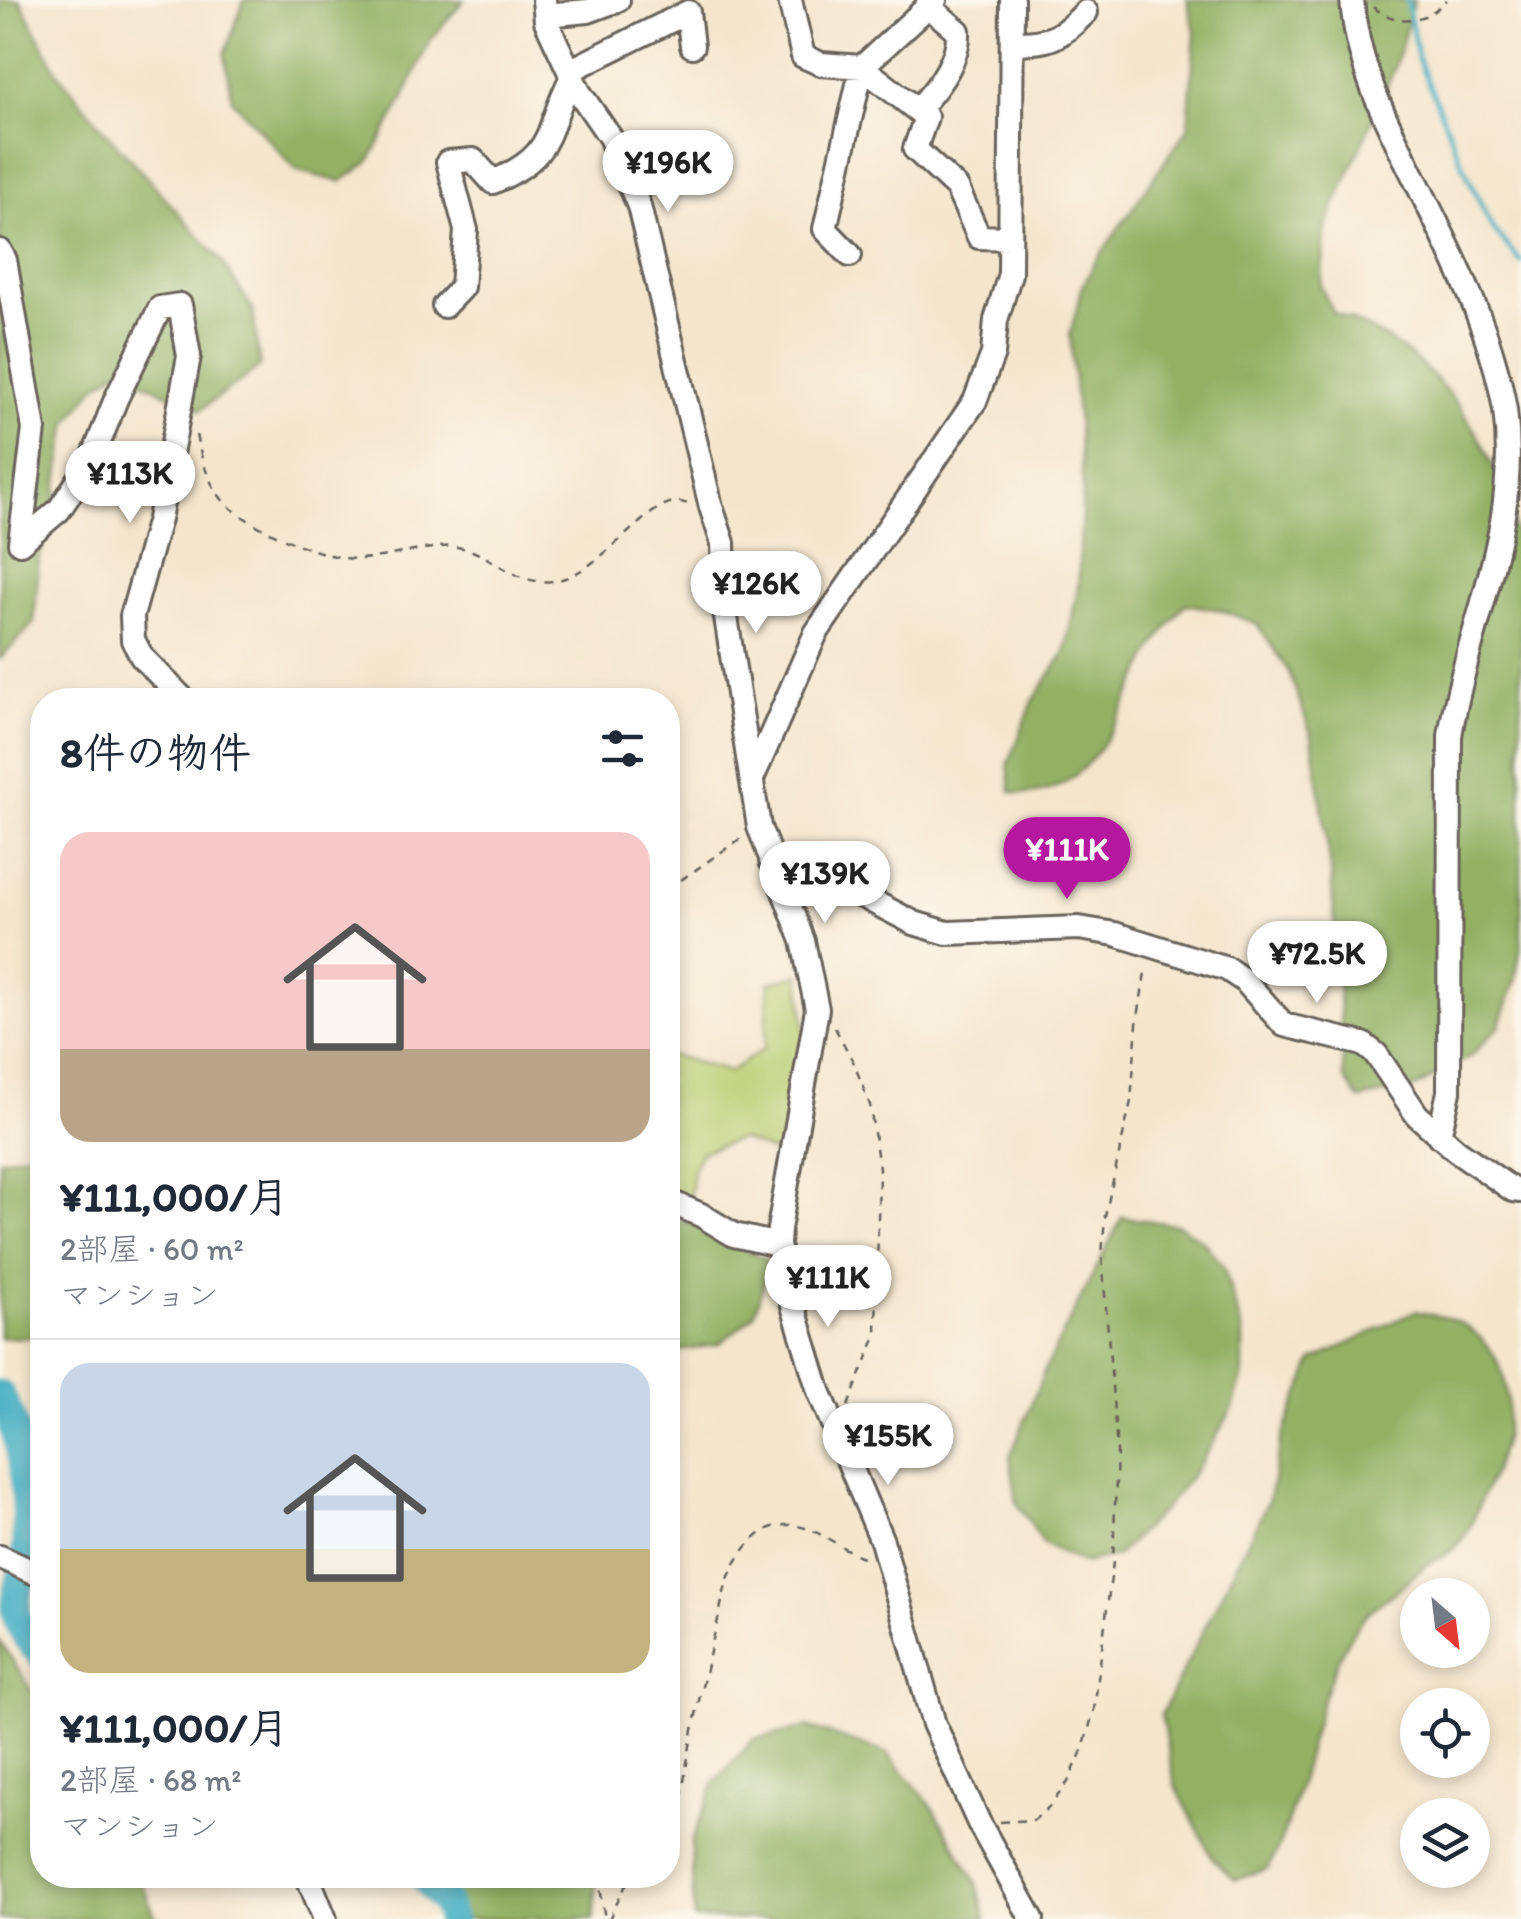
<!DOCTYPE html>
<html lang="ja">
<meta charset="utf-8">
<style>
body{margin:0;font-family:Itim,"Klee One",sans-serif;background:#f2f2f3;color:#1f2937;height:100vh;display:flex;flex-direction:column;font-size:38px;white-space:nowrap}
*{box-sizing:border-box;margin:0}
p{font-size:32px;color:#747a83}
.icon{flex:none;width:55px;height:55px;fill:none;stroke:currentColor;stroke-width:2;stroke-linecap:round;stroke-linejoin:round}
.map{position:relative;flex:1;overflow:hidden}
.side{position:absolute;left:30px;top:688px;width:650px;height:1200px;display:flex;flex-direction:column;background:#fff;border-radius:40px;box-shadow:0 5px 15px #0003}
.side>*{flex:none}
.needle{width:65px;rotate:152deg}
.fabs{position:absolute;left:1400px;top:1578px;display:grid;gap:20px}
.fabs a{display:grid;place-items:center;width:90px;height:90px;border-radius:50%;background:#fff;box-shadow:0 5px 15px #0003;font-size:50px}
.price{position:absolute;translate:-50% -85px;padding:0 22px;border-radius:35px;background:#fff;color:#222;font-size:32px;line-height:65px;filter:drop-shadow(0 2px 5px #0008)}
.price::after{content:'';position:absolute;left:50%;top:60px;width:30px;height:22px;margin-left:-15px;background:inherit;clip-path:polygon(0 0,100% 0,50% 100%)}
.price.current{background:#b5179e;color:#fff}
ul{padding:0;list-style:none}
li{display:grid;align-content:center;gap:20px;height:530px;padding:0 30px}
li+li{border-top:2px solid #e0e1e3}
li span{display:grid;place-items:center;height:310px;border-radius:30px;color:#555}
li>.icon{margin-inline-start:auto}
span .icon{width:180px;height:180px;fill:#fffc;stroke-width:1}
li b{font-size:42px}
h2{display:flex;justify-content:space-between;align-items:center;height:120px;padding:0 30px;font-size:42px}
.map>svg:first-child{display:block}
.green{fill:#bacd71;stroke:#6b7446;stroke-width:2.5}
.forest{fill:#93b063;stroke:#586640;stroke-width:2.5}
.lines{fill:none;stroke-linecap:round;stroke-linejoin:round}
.stream{stroke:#44afc2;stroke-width:5}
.river{stroke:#44afc2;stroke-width:30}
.minor-casing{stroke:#68625a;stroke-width:28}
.path{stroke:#68625a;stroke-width:2.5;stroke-dasharray:8 8;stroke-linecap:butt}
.minor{stroke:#fff;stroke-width:22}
</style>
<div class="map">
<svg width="1521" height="1919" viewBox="0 0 1521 1919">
<rect width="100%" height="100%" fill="#fbf7ec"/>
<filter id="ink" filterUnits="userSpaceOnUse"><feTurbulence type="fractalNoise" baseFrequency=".01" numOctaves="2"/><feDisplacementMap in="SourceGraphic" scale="20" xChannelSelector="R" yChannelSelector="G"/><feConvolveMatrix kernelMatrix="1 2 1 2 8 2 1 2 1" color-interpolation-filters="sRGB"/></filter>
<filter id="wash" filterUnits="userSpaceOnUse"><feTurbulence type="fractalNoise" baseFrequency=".0048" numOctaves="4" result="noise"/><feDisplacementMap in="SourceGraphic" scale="40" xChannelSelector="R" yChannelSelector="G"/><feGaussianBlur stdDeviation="2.25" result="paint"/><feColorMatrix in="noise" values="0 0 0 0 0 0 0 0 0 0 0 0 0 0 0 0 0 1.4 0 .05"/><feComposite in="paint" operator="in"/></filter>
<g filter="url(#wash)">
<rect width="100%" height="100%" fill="#f5e5cc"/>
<path class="green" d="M800,974l6,67 -28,113 -38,-15 -39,13 -8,18 -4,33 -21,-9v-140l61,18 36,-24 4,-65z"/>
<path class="forest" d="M0,0h20l36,70 47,59 118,131 32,50 7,57 -60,43 -82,-40 -24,18 -26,35 -12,73 -17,64 -5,63 -34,36z
M244,0h220l-35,42 -26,58 -34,62 -28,20 -44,-11 -65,-71 -7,-46z
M1187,0h227l-19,67 -69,160 -5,60 13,26c111,42 164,131 187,244v387l-6,38 -16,45 -28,29 -56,32 -56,11 -15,-21 -13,-207 -19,-134 -23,-65 -32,-48 -36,-14 -36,-6c-11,14 -23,29 -32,45 -29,54 -63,159 -142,143l-3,-27 25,-64 32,-49 13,-65 5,-97 -13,-156 12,-46 12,-24 94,-136 7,-97z
M42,1150v187l-42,1v-179z
M668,1215l43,16 59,31 -16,53 -35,29 -51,9z
M1122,1217l57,8 25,17 20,26 19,65v41l-10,34 -32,55 -37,46 -48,47 -34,7 -38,-19 -27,-41 -7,-46 36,-90z
M1415,1311c16,4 37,6 51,15 55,38 48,103 21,160 -9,18 -17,49 -31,61 -9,8 -22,13 -32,20 -8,6 -15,14 -23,20 -25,21 -36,22 -53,53 -40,72 -42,156 -80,229l-33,11 -22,-21 -38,-74 -14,-70 108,-216 12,-59 32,-79z
M0,1641l42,65v169h97l17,44h-156z
M808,1727l79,26 45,53 45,77 9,36h-292l-3,-76 24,-61 39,-43z
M448,1875h149l-3,44h-145z"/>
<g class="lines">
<path class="stream" d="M1407,0l10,56 48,114 27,58 29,34"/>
<path class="river" d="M0,1395c28,52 29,110 25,167 -2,15 -10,31 -9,46 0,17 15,36 26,47
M422,1875l24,29 5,15"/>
</g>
</g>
<g filter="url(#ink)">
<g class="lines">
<defs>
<path id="minor" d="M544,0l2,21 33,71 31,45 29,69 72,301 12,36 2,68 34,216 44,114 14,68 -38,220 -1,16 9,41 32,105 63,150 52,183 45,99 53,96
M790,0l13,56 18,8 41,3 73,-67
M1352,0c5,66 33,119 62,177 36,73 78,152 91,233 16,120 -37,212 -55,326l-1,356 -10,44
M546,15l42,-4 30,-11
M1012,43c38,0 47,-4 74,-31
M569,71l119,-59 4,34
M917,110c19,-20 43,-50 41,-79l-31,-26
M0,251l5,9 29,169 -14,114 39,-33 33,-50 24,-61 44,-91 20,-3 9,51 -30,163 -27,97 1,24 9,17 42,43
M850,255l-25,-26 37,-162 64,50 -11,32 42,39 22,49 31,1
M444,306l18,-19 4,-57 -18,-68 25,-2 20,22c66,-29 50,-50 79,-105
M752,779l64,-146 159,-232 18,-47 3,-34 14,-46 2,-274
M771,861l93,36 50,26 33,10 132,-5 36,6 112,35 18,12 39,44 79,19 13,10 41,61 39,35 57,40 8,1
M668,1201l33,14 33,20 44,10
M0,1557l42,19
M307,1875l18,44"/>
</defs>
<use href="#minor" class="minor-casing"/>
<path class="path" d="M1373,7c23,19 54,16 73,-7
M196,435c5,21 11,45 25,63 21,27 102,61 136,61 29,0 75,-15 99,-12 38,4 60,45 106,32 41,-12 83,-73 112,-77 5,-1 10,1 15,2
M668,889l72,-50
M835,1028l18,33 17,44 9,63 -3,168 -28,70
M1000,1822l34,-2 16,-14 18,-24 15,-33 11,-39 19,-148 4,-111 -15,-196 3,-39 26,-115 6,-77 9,-58
M668,1824l8,-4 5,-18c8,-59 21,-118 35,-175 5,-17 7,-37 14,-53 8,-19 26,-44 47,-48 32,-7 58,21 86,31
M598,1875l7,44
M609,1919l22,-44"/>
<use href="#minor" class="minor"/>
</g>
</g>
</svg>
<div class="fabs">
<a><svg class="needle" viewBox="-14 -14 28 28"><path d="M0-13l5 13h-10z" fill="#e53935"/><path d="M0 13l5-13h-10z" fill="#747a83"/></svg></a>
<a><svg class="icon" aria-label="locate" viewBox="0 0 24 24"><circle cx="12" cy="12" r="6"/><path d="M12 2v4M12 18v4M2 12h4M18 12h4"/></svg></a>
<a><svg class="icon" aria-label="layers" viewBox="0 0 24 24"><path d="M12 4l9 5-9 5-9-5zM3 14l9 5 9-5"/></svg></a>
</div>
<b class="price" style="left:668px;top:215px">¥196K</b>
<b class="price" style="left:130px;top:526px">¥113K</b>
<b class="price" style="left:756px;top:636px">¥126K</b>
<b class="price current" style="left:1067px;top:902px">¥111K</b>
<b class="price" style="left:825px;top:926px">¥139K</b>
<b class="price" style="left:1317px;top:1006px">¥72.5K</b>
<b class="price" style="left:828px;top:1330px">¥111K</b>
<b class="price" style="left:888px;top:1488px">¥155K</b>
<section class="side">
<h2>8件の物件<svg class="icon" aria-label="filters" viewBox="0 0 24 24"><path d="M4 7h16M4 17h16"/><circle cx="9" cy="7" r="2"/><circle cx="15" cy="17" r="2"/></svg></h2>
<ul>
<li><span style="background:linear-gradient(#f6c9c9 70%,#b9a48a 0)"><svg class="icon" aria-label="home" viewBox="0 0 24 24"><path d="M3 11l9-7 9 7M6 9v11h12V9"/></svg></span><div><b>¥111,000/月</b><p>2部屋 · 60 m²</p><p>マンション</p></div></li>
<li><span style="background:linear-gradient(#c9d6e8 60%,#c2b280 0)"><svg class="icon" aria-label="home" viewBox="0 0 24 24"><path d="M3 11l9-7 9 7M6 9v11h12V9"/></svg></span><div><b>¥111,000/月</b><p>2部屋 · 68 m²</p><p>マンション</p></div></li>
</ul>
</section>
</div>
